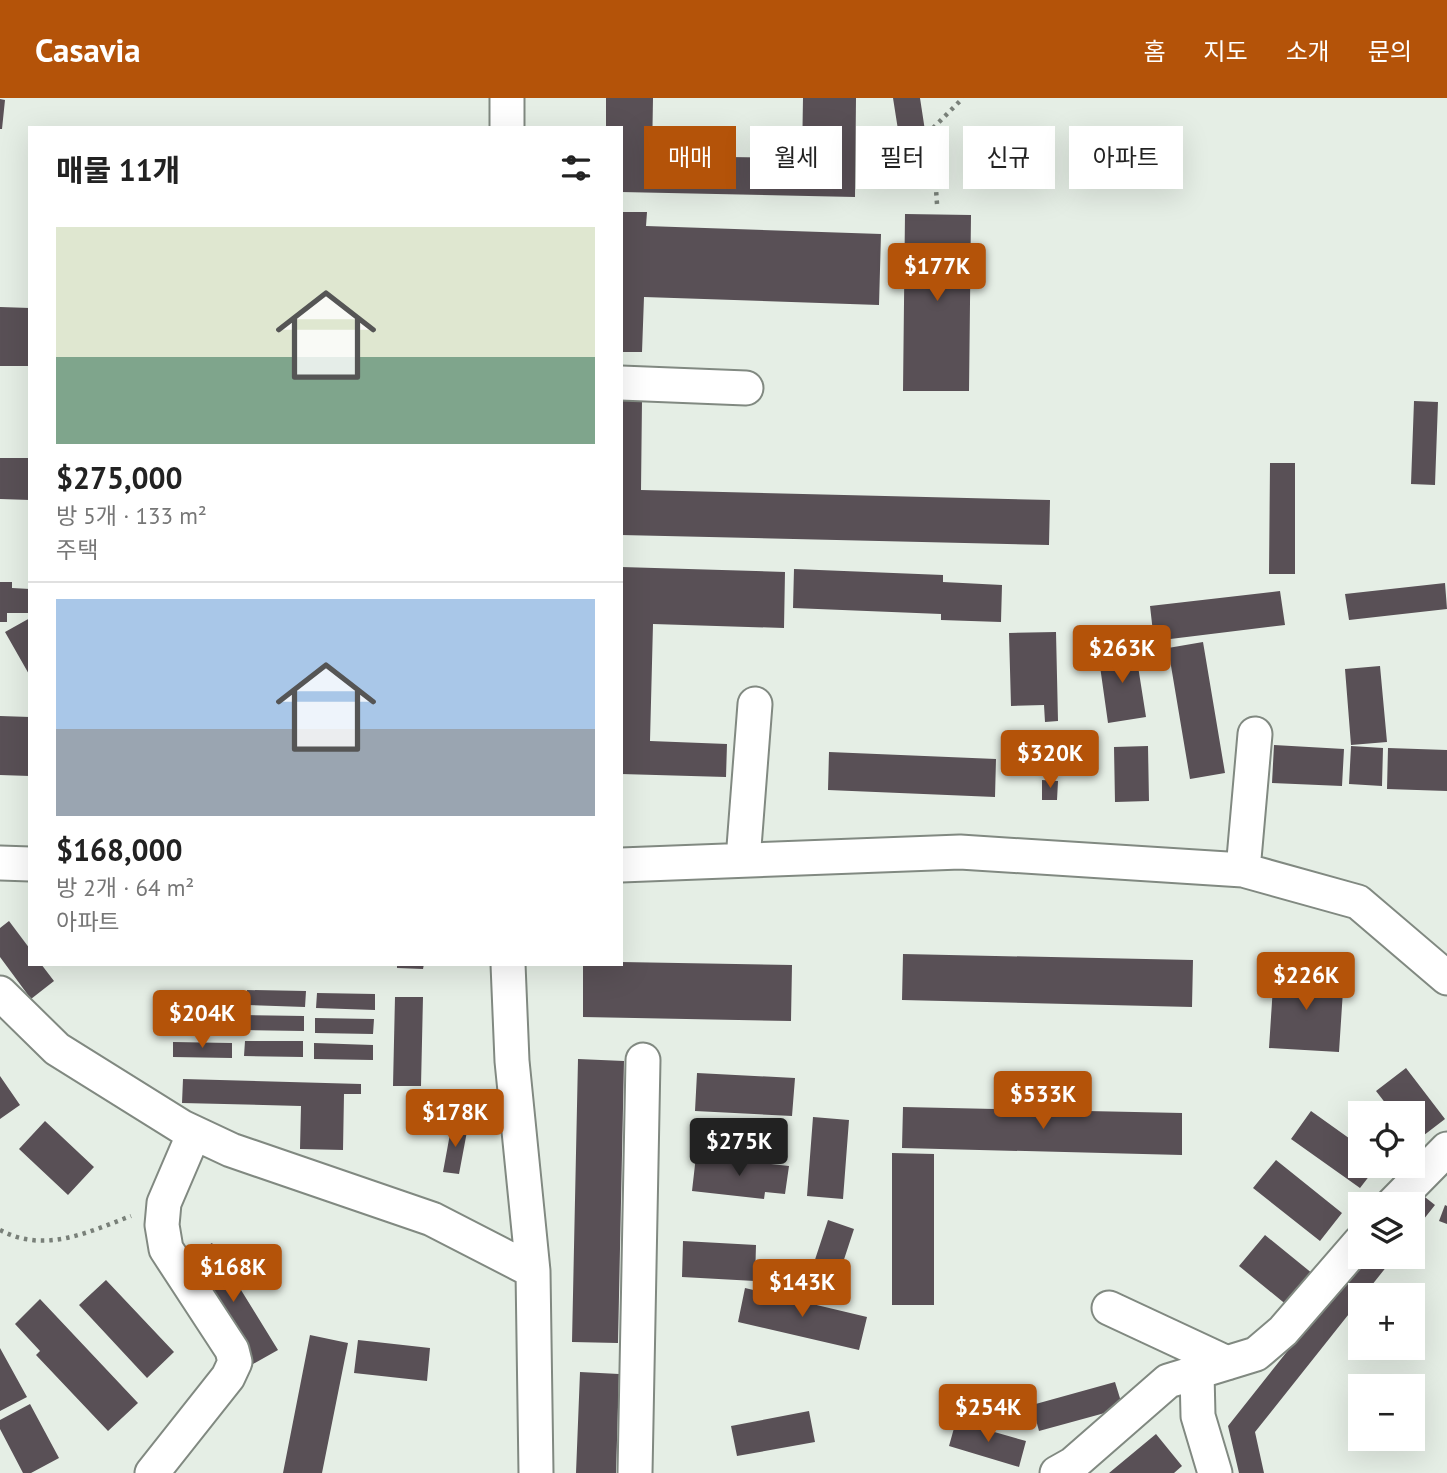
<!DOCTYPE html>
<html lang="ko">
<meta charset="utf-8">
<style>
body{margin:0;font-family:"PT Sans","Noto Sans KR",sans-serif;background:#f2f2f2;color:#222;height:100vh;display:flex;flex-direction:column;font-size:26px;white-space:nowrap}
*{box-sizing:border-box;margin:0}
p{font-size:23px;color:#767676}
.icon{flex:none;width:38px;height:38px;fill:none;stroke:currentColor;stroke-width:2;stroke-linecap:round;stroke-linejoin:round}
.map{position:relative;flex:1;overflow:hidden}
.drawer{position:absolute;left:28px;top:28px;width:595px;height:840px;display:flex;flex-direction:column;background:#fff;border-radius:0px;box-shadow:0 7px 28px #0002}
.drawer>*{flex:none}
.guide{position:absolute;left:644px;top:28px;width:665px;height:63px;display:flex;gap:14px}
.buttons{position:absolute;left:1348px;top:1003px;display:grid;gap:14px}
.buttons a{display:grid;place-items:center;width:77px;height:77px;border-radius:0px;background:#fff;box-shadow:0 7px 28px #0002;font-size:35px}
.price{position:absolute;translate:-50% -60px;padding:0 16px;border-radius:7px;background:#b45309;color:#fff;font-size:23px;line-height:46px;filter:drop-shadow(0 2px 4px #0008)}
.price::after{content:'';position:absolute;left:50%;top:42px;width:21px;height:16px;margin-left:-10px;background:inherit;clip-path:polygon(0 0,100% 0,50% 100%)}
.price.on{background:#222;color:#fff}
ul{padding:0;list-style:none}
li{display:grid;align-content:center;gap:14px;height:371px;padding:0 28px}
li+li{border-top:2px solid #e0e0e0}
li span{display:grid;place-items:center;height:217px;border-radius:0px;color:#555}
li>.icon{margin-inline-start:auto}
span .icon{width:126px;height:126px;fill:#fffc;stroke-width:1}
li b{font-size:30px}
h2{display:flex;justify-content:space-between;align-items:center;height:84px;padding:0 28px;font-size:30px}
.tag{padding:0 24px;border-radius:0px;background:#fff;box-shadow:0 7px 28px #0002;font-size:24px;line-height:63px}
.tag.on{background:#b45309;color:#fff}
header{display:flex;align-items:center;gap:42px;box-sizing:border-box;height:98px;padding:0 35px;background:#b45309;color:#fff}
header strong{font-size:33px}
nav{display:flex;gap:38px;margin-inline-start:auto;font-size:24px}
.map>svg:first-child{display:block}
.building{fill:#595056}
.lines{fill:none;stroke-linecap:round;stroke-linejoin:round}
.minor-casing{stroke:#818981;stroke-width:37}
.path{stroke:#798079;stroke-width:4.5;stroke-dasharray:3.5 5;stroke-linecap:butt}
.minor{stroke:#fff;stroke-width:33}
</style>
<header>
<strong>Casavia</strong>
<nav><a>홈</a><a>지도</a><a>소개</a><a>문의</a></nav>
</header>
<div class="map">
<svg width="1447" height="1375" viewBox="0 0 1447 1375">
<rect width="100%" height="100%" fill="#e5eee5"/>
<path class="building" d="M606,0h47l-1,58 150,2 1,-60h53l-1,99 -234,-5v-64h-15z
M893,0h27l13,85 -26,4z
M0,1l5,1 -3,29h-2z
M621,114h26l-1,14 235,8 -2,71 -235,-8 -2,55h-21z
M905,116l66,1 -2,176h-66z
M0,209l30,1v58h-30z
M621,302h21l-1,90 409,10 -1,45 -428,-10z
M1414,303l24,1 -3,83 -24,-1z
M0,360h30v42l-30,-1z
M1270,365h25v111h-26z
M621,469l164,5 -1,56 -131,-4 -3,117 77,3 -1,33 -105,-3z
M794,471l149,6v7l59,3 -1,37 -60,-2v-6l-148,-6z
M0,484h12v6l18,1v24h-23v9h-7z
M1445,485l2,26 -98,11 -4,-26z
M1280,493l5,34 -131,16 -4,-35z
M30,520v58l-25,-44z
M1056,534l2,89 -13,1 -1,-17 -33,1 -2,-73z
M1203,544l22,131 -35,6 -22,-131z
M1135,549l11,70 -38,6 -10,-71z
M1380,568l7,76 -36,3 -6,-76z
M0,618l30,1v59l-30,-1z
M1274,647l70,4 -2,37 -70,-3z
M1148,648l1,55 -34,1 -1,-55z
M1351,648l32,2 -1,38 -33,-2z
M1388,650l59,2v41l-60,-2z
M829,654l167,7 -1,38 -167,-7z
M1042,682l16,1 -1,19h-15z
M9,823l21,28v15h11l13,17 -23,18 -31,-42v-29z
M903,856l290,6 -1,47 -290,-7z
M621,864l171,3 -1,56 -208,-4v-53h38z
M397,866h27l-1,5 -26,-1z
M1274,873l70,4 -5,77 -70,-4z
M247,892l59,1 -1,16 -58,-2z
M176,894l58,1v15l-59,-1z
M317,895l58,1v16l-59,-2z
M395,899h28l-2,89h-28z
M245,917l59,1v15l-59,-1z
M174,918l59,1 -1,16 -58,-2z
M315,920l59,1 -1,15 -58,-1z
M245,943h58v16l-59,-1z
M173,944l59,1v15l-59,-1z
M314,945l59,2v15l-59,-1z
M578,961l46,2 -6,282 -46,-1z
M1406,970l39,51 -30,23 -3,-5v-24h-19l-17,-22z
M697,975l98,5 -3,38 -97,-5z
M0,978l20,29 -20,14z
M183,981l178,5v10h-17l-1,56 -43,-1 1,-43 -119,-3z
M903,1009l279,6v42l-280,-7z
M1311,1013l49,35v20h17l-17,22 -69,-49z
M813,1019l36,3 -6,79 -36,-3z
M45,1023l49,46 -26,28 -49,-46z
M452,1025l16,3 -9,48 -16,-2z
M892,1055l42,1v151h-42z
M696,1058l93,10 -4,28 -20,-2 -1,7 -72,-8z
M1276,1062l66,53 -22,28 -67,-53z
M1416,1092l19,15 -23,29v-30z
M1445,1107l2,1v18l-8,-3z
M828,1122l26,9 -21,64 -26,-9z
M1265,1137l48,39 -25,32 -49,-40z
M683,1143l73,4 -1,36 -73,-4z
M212,1145l66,107 -25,14 -65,-106z
M1363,1158h32l-31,39h-4v5l-105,132 9,41h-25l-11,-47z
M106,1182l68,72 -27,26 -68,-73z
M745,1190l122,29 -8,33 -121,-28z
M40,1201l98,104 -30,28 -72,-76 4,-4 -25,-27z
M310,1237l38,8 -26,130h-39z
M358,1242l72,8 -3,33 -73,-8z
M0,1250l27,49 -27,14z
M580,1274l39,2 -3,99h-40z
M1115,1284l8,26 -84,23 -7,-26z
M30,1306l29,54 -28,15h-8l-23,-44v-9z
M809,1313l6,31 -78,14 -6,-30z
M956,1323l70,20 -7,26 -70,-21z
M1156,1336l26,32 -8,7h-65z"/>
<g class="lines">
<defs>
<path id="minor" d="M507,30v-30
M621,285l125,5
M743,762l12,-156
M0,765l30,1
M621,767l339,-13 283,18 115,32 89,76
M1243,772l12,-136
M508,866l4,97 21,210 3,202
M0,895l57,56 125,78 49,23 201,69 101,52
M1393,1106l54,-55
M1109,1210l118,55
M1197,1275l1,43 17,57
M152,1375l76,-96 7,-15 -3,-12 -66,-101 -4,-24 2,-22 30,-70
M635,1375l8,-413
M1057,1375l16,-9 95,-83 88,-27 27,-23 77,-89"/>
</defs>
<use href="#minor" class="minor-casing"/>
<path class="path" d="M937,106l-5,-75 31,-31
M0,1132c45,24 88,2 131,-14"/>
<use href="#minor" class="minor"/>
</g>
</svg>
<div class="buttons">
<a><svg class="icon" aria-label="locate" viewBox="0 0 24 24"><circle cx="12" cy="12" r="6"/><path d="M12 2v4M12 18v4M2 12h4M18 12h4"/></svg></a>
<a><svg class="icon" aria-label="layers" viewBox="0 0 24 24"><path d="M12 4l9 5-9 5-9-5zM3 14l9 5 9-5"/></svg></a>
<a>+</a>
<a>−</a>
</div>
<b class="price" style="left:937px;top:205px">$177K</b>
<b class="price" style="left:1122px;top:587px">$263K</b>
<b class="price" style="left:1050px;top:692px">$320K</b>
<b class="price" style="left:1306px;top:914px">$226K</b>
<b class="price" style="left:202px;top:952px">$204K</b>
<b class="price" style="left:1043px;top:1033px">$533K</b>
<b class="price" style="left:455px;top:1051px">$178K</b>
<b class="price on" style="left:739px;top:1080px">$275K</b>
<b class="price" style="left:233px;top:1206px">$168K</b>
<b class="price" style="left:802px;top:1221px">$143K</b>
<b class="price" style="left:988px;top:1346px">$254K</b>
<div class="guide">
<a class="tag on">매매</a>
<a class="tag">월세</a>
<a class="tag">필터</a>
<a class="tag">신규</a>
<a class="tag">아파트</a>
</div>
<section class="drawer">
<h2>매물 11개<svg class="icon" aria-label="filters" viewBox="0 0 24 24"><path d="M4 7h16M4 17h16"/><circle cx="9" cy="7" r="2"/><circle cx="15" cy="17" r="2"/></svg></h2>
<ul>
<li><span style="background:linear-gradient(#dfe7d0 60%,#7fa58c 0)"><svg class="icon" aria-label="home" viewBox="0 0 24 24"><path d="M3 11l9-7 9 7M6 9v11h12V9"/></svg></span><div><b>$275,000</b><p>방 5개 · 133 m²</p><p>주택</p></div></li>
<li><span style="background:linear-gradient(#a9c7e8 60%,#9aa5b1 0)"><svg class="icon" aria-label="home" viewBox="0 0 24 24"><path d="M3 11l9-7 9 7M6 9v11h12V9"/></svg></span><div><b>$168,000</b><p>방 2개 · 64 m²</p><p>아파트</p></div></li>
</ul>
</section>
</div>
